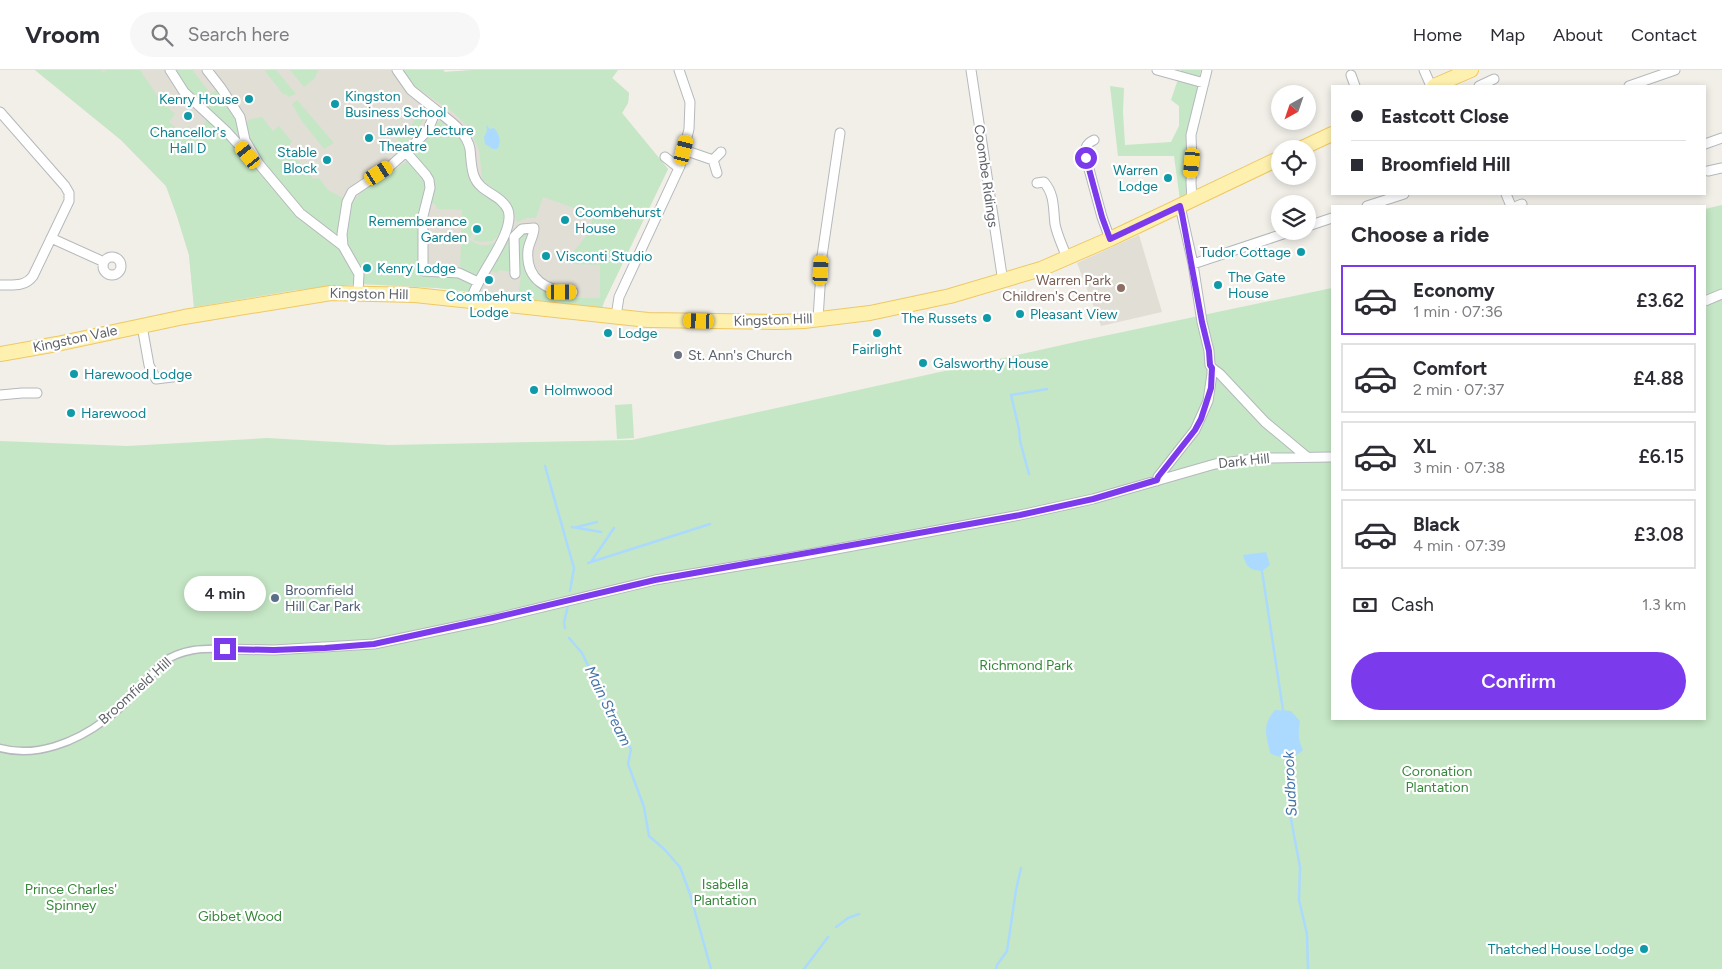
<!DOCTYPE html>
<html lang="en">
<head>
<meta charset="utf-8">
<style>
  :root { --surface:#fff; --page:#f7f7f7; --text:#2b2b33; --muted:#7c7c81; --line:#e1e1e2; --accent:#7c3aed }
  body { margin:0; font-family:Figtree,sans-serif; background:var(--page); color:var(--text); height:100vh; display:flex; flex-direction:column; font-size:19px; white-space:nowrap }
  * { box-sizing:border-box; margin:0 }
  p { font-size:16px; color:var(--muted) }
  .icon { flex:none; width:28px; height:28px; fill:none; stroke:currentColor; stroke-width:2; stroke-linecap:round; stroke-linejoin:round }
  .map { position:relative; flex:1; overflow:hidden }
  .sheet { position:absolute; left:1331px; top:135px; width:375px; height:515px; display:flex; flex-direction:column; background:var(--surface); border-radius:0px; box-shadow:0 2px 8px #0003 }
  .sheet>* { flex:none }
  .top-card { position:absolute; left:1331px; top:15px; width:375px; height:110px; border-radius:0px; box-shadow:0 2px 8px #0003; display:grid; align-content:center; height:110px; padding:0 20px; background:var(--surface) }
  .needle { width:32px; rotate:220deg }
  .tools { position:absolute; left:1271px; top:15px; display:grid; gap:10px }
  .tools a { display:grid; place-items:center; width:45px; height:45px; border-radius:50%; background:var(--surface); box-shadow:0 2px 8px #0003; font-size:25px }
  .end { position:absolute; width:22px; height:22px; margin:-11px; border:6px solid #7c3aed; background:#fff; box-shadow:0 0 0 2px #fff }
  .from { border-radius:50% }
  .bubble { position:absolute; height:35px; border-radius:18px; background:var(--surface); box-shadow:0 2px 8px #0003; font-size:16px; font-weight:600; line-height:35px; text-align:center }
  .car { position:absolute; width:15px; height:30px; margin:-15px -8px; border-radius:6px; box-shadow:0 0 4px 1px #0007; background:linear-gradient(#f5c518 24%,#345 0 40%,#f5c518 0 76%,#345 0 86%,#f5c518 0) }
  .top-card b { display:flex; align-items:center; gap:18px; height:48px; font-size:19px }
  .top-card b+b { border-top:1px solid var(--line) }
  .top-card i { width:12px; height:12px; background:var(--text) }
  ul { padding:0; list-style:none }
  li { display:flex; align-items:center; gap:15px; height:70px; margin:0 10px 8px; padding:0 10px; border:2px solid var(--line); border-radius:0px }
  li div { flex:1 }
  li b { display:block; font-size:19px }
  li em { font-style:normal; font-weight:600 }
  li.selected { border-color:var(--accent) }
  li>.icon { width:45px; height:45px; stroke-width:1.5 }
  h2 { padding:0 20px; font-size:22px; line-height:60px }
  .pay { display:flex; align-items:center; gap:12px; height:55px; padding:0 20px; font-size:19px }
  .pay p { margin-inline-start:auto }
  .primary-button { display:flex; gap:10px; margin-top:auto; padding:10px 20px }
  .primary-button a { flex:1; height:58px; border-radius:30px; background:var(--accent); color:#fff; font-size:20px; font-weight:600; line-height:58px; text-align:center }
  header { display:flex; align-items:center; gap:30px; box-sizing:border-box; height:70px; padding:0 25px; background:var(--surface); border-bottom:1px solid var(--line) }
  header strong { font-size:24px }
  nav { display:flex; gap:28px; margin-inline-start:auto; font-size:18px }
  .search { width:350px; height:45px; background:var(--page); display:flex; align-items:center; gap:12px; box-sizing:border-box; padding:0 18px; border-radius:28px; color:var(--muted); font-size:19px }
  .map>svg:first-child { display:block }
  .education { fill:#e1ded6 }
  .green { fill:#c5e7c5 }
  .water { fill:#abdafe }
  .lines { fill:none; stroke-linecap:round; stroke-linejoin:round }
  .stream { stroke:#abdafe; stroke-width:2.5 }
  .pedestrian-casing { stroke:#b5b8bc; stroke-width:9 }
  .minor-casing { stroke:#b5b8bc; stroke-width:11 }
  .primary-casing { stroke:#efc862; stroke-width:16 }
  .pedestrian { stroke:#fff; stroke-width:6 }
  .minor { stroke:#fff; stroke-width:9 }
  .primary { stroke:#fef1b0; stroke-width:14 }
  .route { stroke:#7c3aed; stroke-width:6 }
  .culture-dot { fill:#0f9aa8; stroke:#fff; stroke-width:2 }
  .education-dot { fill:#8d6e63; stroke:#fff; stroke-width:2 }
  .worship-dot { fill:#6b7280; stroke:#fff; stroke-width:2 }
  .service-dot { fill:#5c6f8a; stroke:#fff; stroke-width:2 }
  .labels { text-anchor:middle; dominant-baseline:central; stroke-width:4.5; stroke-linejoin:round; paint-order:stroke }
  .culture-label { font-size:14px; fill:#0d838f; stroke:#fff; text-anchor:start }
  .street-label { font-size:14px; fill:#5f6368; stroke:#fff }
  .education-label { font-size:14px; fill:#785e54; stroke:#fff; text-anchor:end }
  .worship-label { font-size:14px; fill:#5b616d; stroke:#fff; text-anchor:start }
  .service-label { font-size:14px; fill:#4e5e75; stroke:#fff; text-anchor:start }
  .park-label { font-size:14px; fill:#37863b; stroke:#fff }
  .water-label { font-size:15px; font-style:italic; fill:#4374a8; stroke:#fff }
</style>
</head>
<body>
<header>
<strong>Vroom</strong>
<div class="search"><svg class="icon" aria-label="search" viewBox="0 0 24 24"><circle cx="10" cy="10" r="6"/><path d="M15 15l6 6"/></svg>Search here</div>
<nav><a>Home</a><a>Map</a><a>About</a><a>Contact</a></nav>
</header>
<div class="map">
<svg width="1722" height="899" viewBox="0 0 1722 899">
  <rect width="100%" height="100%" fill="#f1efe8"/>
  <path class="education" d="M35 0H443L445 2 474 0H618L612 8 629 23 628 33 622 43 668 99 604 232 602 238 438 218 362 214 296 220 194 237 189 185 177 146 166 116 121 70Z
    M1139 165 1162 242 1101 256 1077 193Z"/>
  <path class="green" d="M35 0H101L103 2 106 0H140L159 28 175 44 169 52 182 63 187 56 196 63 207 50 223 62 340 177 356 205 357 214 296 220 194 237 189 185 177 146 166 116 121 70Z
    M173 0H194L193 1 211 24 218 19 236 46 248 81 188 23Z
    M266 0H276L296 24 288 27 287 25 283 24 265 1Z
    M290 0H318L315 8 304 17Z
    M402 0H443L445 2 474 0H618L612 8 629 23 628 33 622 43 668 99 604 232 602 238 518 228 521 205 520 203 499 200 497 203 489 200 507 170C516 173 519 165 527 162L531 164V204L573 224V228H600V195L573 194 574 181 587 165 594 145 543 127 536 148H527L518 152 516 151 513 139 508 129 487 114 482 108 479 80 471 63 465 54 454 43 416 17Z
    M1181 0H1201L1188 64V126L1180 130 1174 86H1118L1110 16 1124 18 1123 42 1125 75 1171 72 1179 56V36L1171 30Z
    M297 30 334 73 324 79 301 50 292 34Z
    M421 42 426 44 420 56 403 77 397 69 407 60Z
    M262 47 273 61 279 56 292 72 287 77 313 109 319 108 328 120 345 129 339 170C311 146 247 91 247 52L250 49Z
    M443 51C473 66 462 93 475 117 482 130 501 129 504 145 506 154 500 166 492 171L480 172 473 170 481 159 473 156 472 158 474 161 469 170C480 177 488 177 499 170L477 209 460 201 462 140 437 139 436 135 432 133 415 83V79L434 53Z
    M407 91 422 107 426 117 421 202 456 205 473 213 469 222 438 218 362 214 346 170 350 133 363 121 381 110Z
    M1722 135V899H0V371L127 376 267 368 389 375 632 370 1080 271 1332 218V649H1705V139Z
    M632 334 634 368 617 369 615 335Z"/>
  <path class="water" d="M486 55 490 59 494 58C499 63 502 72 497 79H493L485 74 484 67 487 61Z
    M1266 482 1270 495 1262 501C1249 500 1246 496 1243 485Z
    M1275 640 1291 641 1300 651C1298 662 1298 670 1303 680 1295 689 1279 689 1270 683 1266 664 1262 655 1275 640Z"/>
  <g class="lines">
    <path class="stream" d="M545 396 574 498 570 521
      M1029 404 1020 371 1019 359 1011 325 1047 319
      M572 457 601 462
      M577 457 597 452
      M591 492 614 458
      M588 493 710 454
      M1262 501 1286 660
      M565 558 564 553 568 535
      M569 568 582 583 613 648 631 679 628 694 644 737 649 766 664 779 680 797 690 824 711 899
      M1290 685 1291 696 1290 744 1300 797 1299 830 1307 864 1308 899
      M836 857 848 848 859 844
      M804 899 828 867
      M996 899 997 895 1007 881 1016 820 1021 798"/>
    <defs>
      <path id="pedestrian" d="M0 678C36 688 76 672 105 650 127 635 144 612 163 592 182 579 202 578 225 579"/>
      <path id="minor" d="M170 0 184 22 226 61 248 85 255 90
        M207 0 221 18 240 47 245 70 259 94 300 143 343 176
        M397 0 411 20 436 40
        M971 0 1003 212
        M1157 0 1204 13
        M1424 0 1431 16
        M1351 5 1355 16
        M1479 16 1494 9
        M1629 16 1675 0
        M0 42 65 116 69 123V131L33 206C25 217 13 215 0 215
        M1094 70C1085 74 1085 79 1086 88L1102 147 1110 169
        M1705 74 1722 68
        M684 80 713 90 717 103
        M406 82 426 105 429 110 430 118 423 146V201L459 203 478 212
        M665 87 679 98
        M713 90 721 82
        M1708 101 1722 98
        M1037 113 1044 112C1055 125 1053 138 1055 154 1057 165 1063 177 1067 188
        M1506 124 1511 136
        M1192 130 1191 112 1192 93 1191 65 1207 0
        M1367 136 1404 124
        M1517 136 1522 134
        M1308 156 1332 148
        M51 168 104 192
        M103 196a9 9 0 1 1 18 0a9 9 0 1 1-18 0Z
        M1193 194 1292 161
        M515 204 514 167 522 159 534 158C534 166 529 172 528 180 525 209 547 222 573 222
        M358 222 359 204 343 176 342 164 347 132 352 122 388 98 406 82 428 60 436 40C449 50 467 62 470 79 471 88 471 98 474 106 480 123 501 124 508 140 516 163 477 205 471 230
        M1705 231 1722 224
        M616 246 619 227 680 96 689 59 690 32 679 0
        M818 249 822 186 840 63
        M142 256 149 295 156 309 180 306
        M1212 298 1220 304 1265 352 1307 387
        M0 325 22 323H37
        M1157 411 1158 407 1195 360 1208 331 1212 304V298L1210 295 1209 281 1202 252 1193 194 1180 136
        M225 579 274 580 374 574 493 549 655 510 804 485 1020 445 1093 429 1215 394 1262 388 1332 387"/>
      <path id="primary" d="M1434 16 1471 0
        M1300 79 1332 64
        M0 284 57 274 184 247 331 223 415 225 648 250 777 252 804 251 870 243 950 226 1041 199 1110 169 1280 88"/>
    </defs>
    <use href="#pedestrian" class="pedestrian-casing"/>
    <use href="#minor" class="minor-casing"/>
    <use href="#primary" class="primary-casing"/>
    <use href="#pedestrian" class="pedestrian"/>
    <use href="#minor" class="minor"/>
    <use href="#primary" class="primary"/>
  </g>
  <g class="lines">
    <path class="route" d="M225 579 274 580 325 578 374 574 493 548 655 510 1020 445 1093 429 1157 410 1158 407 1195 360 1201 349 1211 318 1212 298 1210 295 1209 281 1202 252 1182 144 1180 136 1110 169 1102 147 1086 88"/>
  </g>
  <g class="culture-dot">
    <circle cx="249" cy="29" r="5"/>
    <circle cx="335" cy="34" r="5"/>
    <circle cx="188" cy="46" r="5"/>
    <circle cx="369" cy="68" r="5"/>
    <circle cx="327" cy="90" r="5"/>
    <circle cx="1168" cy="108" r="5"/>
    <circle cx="565" cy="150" r="5"/>
    <circle cx="477" cy="159" r="5"/>
    <circle cx="1301" cy="182" r="5"/>
    <circle cx="546" cy="186" r="5"/>
    <circle cx="367" cy="198" r="5"/>
    <circle cx="489" cy="210" r="5"/>
    <circle cx="1218" cy="215" r="5"/>
    <circle cx="1020" cy="244" r="5"/>
    <circle cx="987" cy="248" r="5"/>
    <circle cx="608" cy="263" r="5"/>
    <circle cx="877" cy="263" r="5"/>
    <circle cx="923" cy="293" r="5"/>
    <circle cx="74" cy="304" r="5"/>
    <circle cx="534" cy="320" r="5"/>
    <circle cx="71" cy="343" r="5"/>
    <circle cx="1644" cy="879" r="5"/>
  </g>
  <circle class="education-dot" cx="1121" cy="218" r="5"/>
  <circle class="worship-dot" cx="678" cy="285" r="5"/>
  <circle class="service-dot" cx="275" cy="528" r="5"/>
  <g class="labels">
    <g class="culture-label">
      <text x="345" y="26">Kingston<tspan x="345" dy="16">Business School</tspan></text>
      <text x="239" y="29" text-anchor="end">Kenry House</text>
      <text x="379" y="60">Lawley Lecture<tspan x="379" dy="16">Theatre</tspan></text>
      <text x="188" y="62" text-anchor="middle">Chancellor's<tspan x="188" dy="16">Hall D</tspan></text>
      <text x="317" y="82" text-anchor="end">Stable<tspan x="317" dy="16">Block</tspan></text>
      <text x="1158" y="100" text-anchor="end">Warren<tspan x="1158" dy="16">Lodge</tspan></text>
      <text x="575" y="142">Coombehurst<tspan x="575" dy="16">House</tspan></text>
      <text x="467" y="151" text-anchor="end">Rememberance<tspan x="467" dy="16">Garden</tspan></text>
      <text x="1291" y="182" text-anchor="end">Tudor Cottage</text>
      <text x="556" y="186">Visconti Studio</text>
      <text x="377" y="198">Kenry Lodge</text>
      <text x="1228" y="207">The Gate<tspan x="1228" dy="16">House</tspan></text>
      <text x="489" y="226" text-anchor="middle">Coombehurst<tspan x="489" dy="16">Lodge</tspan></text>
      <text x="1030" y="244">Pleasant View</text>
      <text x="977" y="248" text-anchor="end">The Russets</text>
      <text x="618" y="263">Lodge</text>
      <text x="877" y="279" text-anchor="middle">Fairlight</text>
      <text x="933" y="293">Galsworthy House</text>
      <text x="84" y="304">Harewood Lodge</text>
      <text x="544" y="320">Holmwood</text>
      <text x="81" y="343">Harewood</text>
      <text x="1634" y="879" text-anchor="end">Thatched House Lodge</text>
    </g>
    <g class="street-label">
      <text transform="translate(986 106) rotate(82)">Coombe Ridings</text>
      <text transform="translate(369 224) rotate(1)">Kingston Hill</text>
      <text transform="translate(773 250) rotate(-2)">Kingston Hill</text>
      <text transform="translate(75 269) rotate(-12)">Kingston Vale</text>
      <text transform="translate(1244 391) rotate(-6)">Dark Hill</text>
      <text transform="translate(135 621) rotate(-42)">Broomfield Hill</text>
    </g>
    <g class="education-label">
      <text x="1111" y="210">Warren Park<tspan x="1111" dy="16">Children's Centre</tspan></text>
    </g>
    <g class="worship-label">
      <text x="688" y="285">St. Ann's Church</text>
    </g>
    <g class="service-label">
      <text x="285" y="520">Broomfield<tspan x="285" dy="16">Hill Car Park</tspan></text>
    </g>
    <g class="park-label">
      <text x="1026" y="595">Richmond Park</text>
      <text x="1437" y="701">Coronation<tspan x="1437" dy="16">Plantation</tspan></text>
      <text x="725" y="814">Isabella<tspan x="725" dy="16">Plantation</tspan></text>
      <text x="71" y="819">Prince Charles'<tspan x="71" dy="16">Spinney</tspan></text>
      <text x="240" y="846">Gibbet Wood</text>
    </g>
    <g class="water-label">
      <text transform="translate(608 636) rotate(64)">Main Stream</text>
      <text transform="translate(1290 714) rotate(-93)">Sudbrook</text>
    </g>
  </g>
</svg>
<div class="tools">
<a><svg class="needle" viewBox="-14 -14 28 28"><path d="M0-13l5 13h-10z" fill="#e53935"/><path d="M0 13l5-13h-10z" fill="#7c7c81"/></svg></a>
<a><svg class="icon" aria-label="locate" viewBox="0 0 24 24"><circle cx="12" cy="12" r="6"/><path d="M12 2v4M12 18v4M2 12h4M18 12h4"/></svg></a>
<a><svg class="icon" aria-label="layers" viewBox="0 0 24 24"><path d="M12 4l9 5-9 5-9-5zM3 14l9 5 9-5"/></svg></a>
</div>
<i class="end from" style="left:1086px;top:88px"></i>
<i class="end" style="left:225px;top:579px"></i>
<div class="bubble" style="left:184px;top:506px;width:82px">4 min</div>
<i class="car" style="left:684px;top:80px;rotate:14deg"></i>
<i class="car" style="left:248px;top:85px;rotate:321deg"></i>
<i class="car" style="left:1192px;top:93px;rotate:185deg"></i>
<i class="car" style="left:379px;top:103px;rotate:57deg"></i>
<i class="car" style="left:821px;top:200px;rotate:3deg"></i>
<i class="car" style="left:562px;top:222px;rotate:90deg"></i>
<i class="car" style="left:699px;top:251px;rotate:272deg"></i>
<div class="top-card">
<b><i class="from"></i>Eastcott Close</b>
<b><i></i>Broomfield Hill</b>
</div>
<section class="sheet">
<h2>Choose a ride</h2>
<ul>
<li class="selected"><svg class="icon" aria-label="car" viewBox="0 0 24 24"><path d="M5 17H2v-5l4-1 3-4h7l3 4 3 1v5h-3M9 17h6M6 11h13"/><circle cx="7" cy="17" r="2"/><circle cx="17" cy="17" r="2"/></svg><div><b>Economy</b><p>1 min · 07:36</p></div><em>£3.62</em></li>
<li><svg class="icon" aria-label="car" viewBox="0 0 24 24"><path d="M5 17H2v-5l4-1 3-4h7l3 4 3 1v5h-3M9 17h6M6 11h13"/><circle cx="7" cy="17" r="2"/><circle cx="17" cy="17" r="2"/></svg><div><b>Comfort</b><p>2 min · 07:37</p></div><em>£4.88</em></li>
<li><svg class="icon" aria-label="car" viewBox="0 0 24 24"><path d="M5 17H2v-5l4-1 3-4h7l3 4 3 1v5h-3M9 17h6M6 11h13"/><circle cx="7" cy="17" r="2"/><circle cx="17" cy="17" r="2"/></svg><div><b>XL</b><p>3 min · 07:38</p></div><em>£6.15</em></li>
<li><svg class="icon" aria-label="car" viewBox="0 0 24 24"><path d="M5 17H2v-5l4-1 3-4h7l3 4 3 1v5h-3M9 17h6M6 11h13"/><circle cx="7" cy="17" r="2"/><circle cx="17" cy="17" r="2"/></svg><div><b>Black</b><p>4 min · 07:39</p></div><em>£3.08</em></li>
</ul>
<div class="pay"><svg class="icon" aria-label="cash" viewBox="0 0 24 24"><path d="M3 7h18v10H3z"/><circle cx="12" cy="12" r="2"/></svg>Cash<p>1.3 km</p></div>
<div class="primary-button"><a>Confirm</a></div>
</section>
</div>
</body>
</html>
